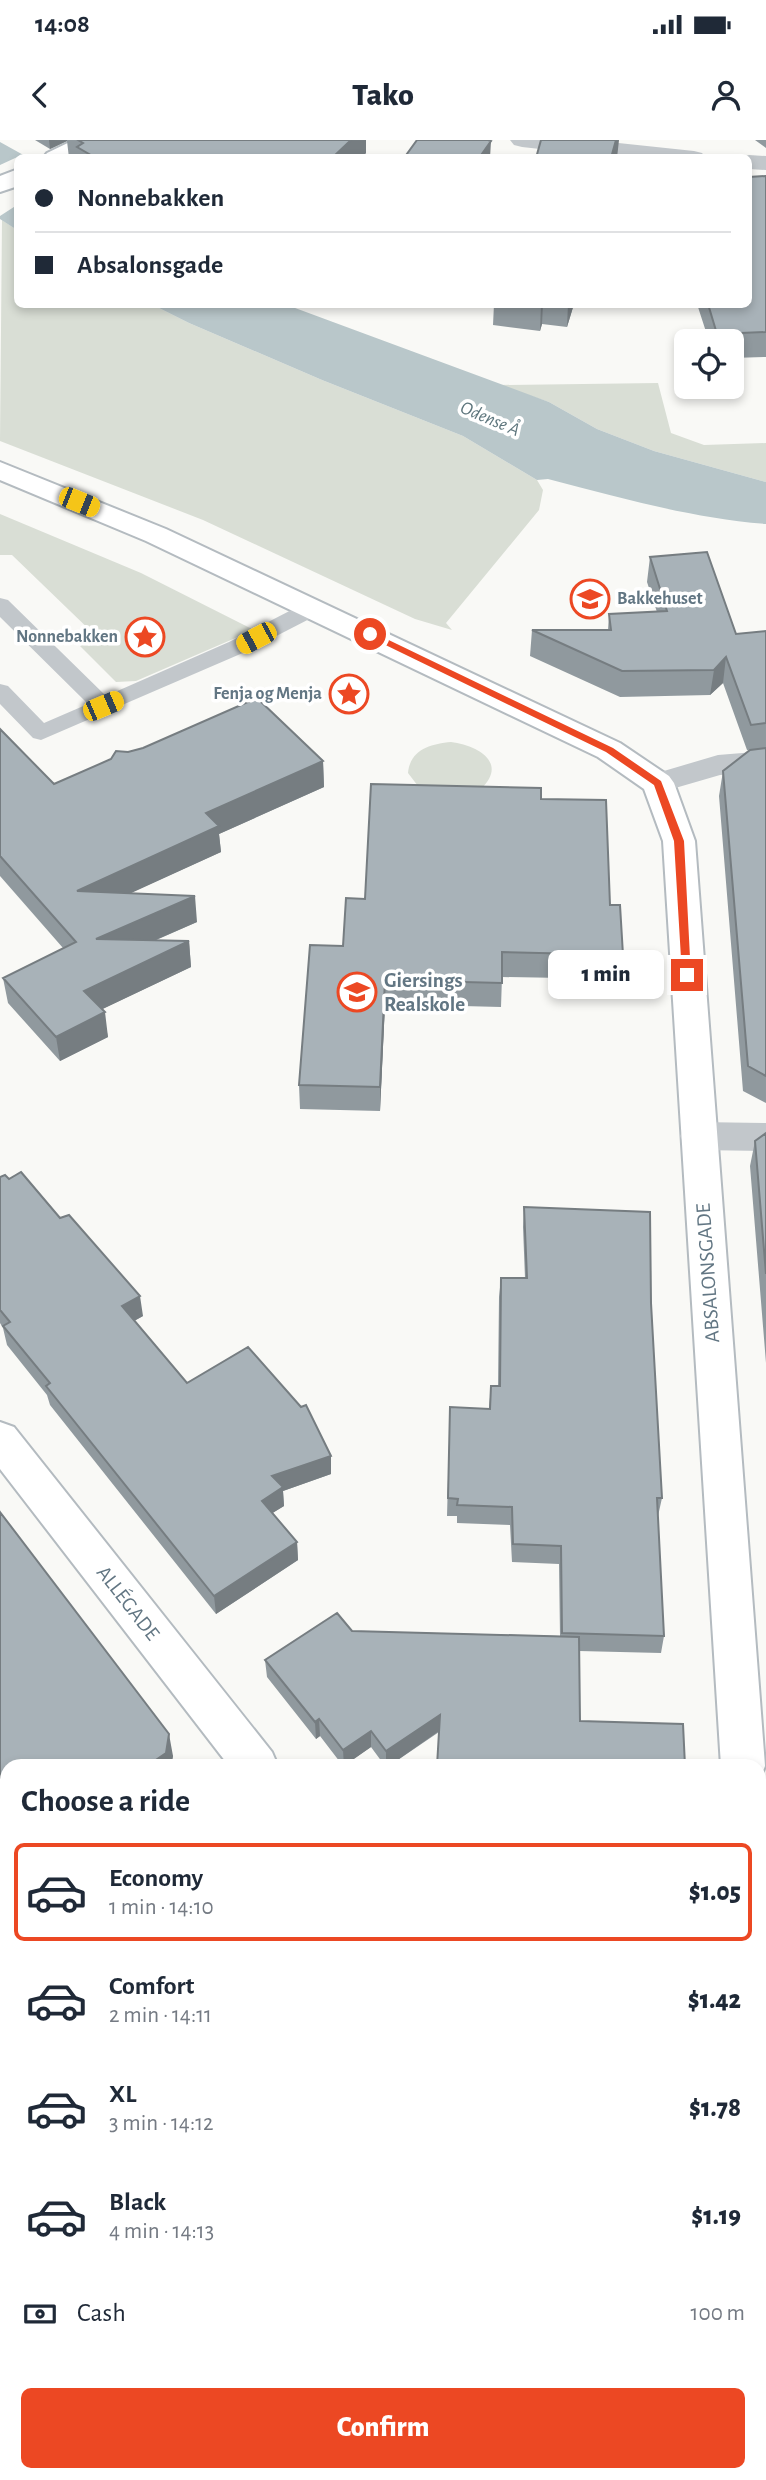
<!DOCTYPE html>
<html lang="en">
<head>
<meta charset="utf-8">
<style>
  :root { --surface:#fff; --page:#f2f2f3; --text:#1f2937; --muted:#747a83; --line:#e0e1e3; --accent:#ec4823 }
  body { margin:0; font-family:"Alegreya Sans",sans-serif; background:var(--page); color:var(--text); height:100vh; display:flex; flex-direction:column; font-size:26px; white-space:nowrap }
  * { box-sizing:border-box; margin:0 }
  p { font-size:23px; color:var(--muted) }
  .icon { flex:none; width:38px; height:38px; fill:none; stroke:currentColor; stroke-width:2; stroke-linecap:round; stroke-linejoin:round }
  .map { position:relative; flex:1; overflow:hidden }
  .drawer { position:absolute; left:0px; top:1619px; width:766px; height:723px; display:flex; flex-direction:column; background:var(--surface); border-radius:21px 21px 0 0; box-shadow:0 4px 10px #0003 }
  .drawer>* { flex:none }
  .top-card { position:absolute; left:14px; top:14px; width:738px; height:154px; border-radius:10px; box-shadow:0 4px 10px #0003; display:grid; align-content:center; height:154px; padding:0 21px; background:var(--surface) }
  .tools { position:absolute; left:674px; top:189px; display:grid; gap:14px }
  .tools a { display:grid; place-items:center; width:70px; height:70px; border-radius:10px; background:var(--surface); box-shadow:0 4px 10px #0003; font-size:35px }
  .end { position:absolute; width:32px; height:32px; margin:-16px; border:9px solid #ec4823; background:#fff; box-shadow:0 0 0 4px #fff }
  .from { border-radius:50% }
  .bubble { position:absolute; height:49px; border-radius:10px; background:var(--surface); box-shadow:0 4px 10px #0003; font-size:23px; font-weight:800; line-height:49px; text-align:center }
  .car { position:absolute; width:21px; height:42px; margin:-21px -10px; border-radius:9px; box-shadow:0 0 5px 2px #0007; background:linear-gradient(#f5c518 24%,#345 0 40%,#f5c518 0 76%,#345 0 86%,#f5c518 0) }
  .top-card b { display:flex; align-items:center; gap:24px; height:66px; font-size:26px }
  .top-card b+b { border-top:2px solid var(--line) }
  .top-card i { width:18px; height:18px; background:var(--text) }
  ul { padding:0; list-style:none }
  li { display:flex; align-items:center; gap:21px; height:98px; margin:0 14px 10px; padding:0 7px; border:4px solid transparent; border-radius:10px }
  li div { flex:1 }
  li b { display:block; font-size:26px }
  li em { font-style:normal; font-weight:800 }
  li.active { border-color:var(--accent) }
  li>.icon { width:63px; height:63px; stroke-width:1.5 }
  h2 { padding:0 21px; font-size:32px; line-height:84px }
  .pay { display:flex; align-items:center; gap:18px; height:77px; padding:0 21px; font-size:26px }
  .pay p { margin-inline-start:auto }
  .primary-button { display:flex; gap:14px; margin-top:auto; padding:14px 21px }
  .primary-button a { flex:1; height:80px; border-radius:10px; background:var(--accent); color:#fff; font-size:28px; font-weight:800; line-height:80px; text-align:center }
  .status { display:flex; justify-content:space-between; align-items:center; height:49px; padding:0 35px; background:var(--surface); direction:ltr }
  .status svg { height:19px; fill:currentColor }
  header { display:flex; justify-content:space-between; align-items:center; height:91px; padding:0 21px; background:var(--surface); font-size:32px; font-weight:800 }
  .map>svg:first-child { display:block }
  .green { fill:#d9ded5 }
  .water { fill:#b9c7ca }
  .pier { fill:#f9f9f6 }
  .lines { fill:none; stroke-linecap:round; stroke-linejoin:round }
  .secondary-casing { stroke:#b4bbc0; stroke-width:4 }
  .service { fill:#c2c7cb; fill-rule:evenodd }
  .minor { fill:#c2c7cb; fill-rule:evenodd }
  .secondary { fill:#fff; fill-rule:evenodd }
  .wall { fill:#90999e }
  .shaded-wall { fill:#767d81 }
  .building { fill:#a8b2b8; stroke:#767d81; stroke-width:2 }
  .route { fill:#ec4823 }
  .labels { text-anchor:middle; dominant-baseline:central; stroke-width:7; stroke-linejoin:round; paint-order:stroke }
  .far-poi-label { font-size:18px; font-weight:bold; fill:#627683; stroke:#fff; text-anchor:end }
  .far-water-label { font-size:19px; font-style:italic; fill:#5e767d; stroke:#fff }
  .poi-label { font-size:21px; font-weight:bold; fill:#627683; stroke:#fff; text-anchor:start }
  .street-label { font-size:21px; fill:#627683; stroke:#fff }
</style>
</head>
<body>
<div class="status"><b>14:08</b><svg viewBox="0 0 49 12"><path d="M0 12V9h3v3zM5 12V6h3v6zM10 12V3h3v9zM15 12V0h3v12zM26 1h20v11H26zM47 4h2v5h-2z"/></svg></div>
<header><svg class="icon" aria-label="back" viewBox="0 0 24 24"><path d="M15 5l-7 7 7 7"/></svg>Tako<svg class="icon" aria-label="person" viewBox="0 0 24 24"><circle cx="12" cy="8" r="4"/><path d="M4 21q1-7 8-7t8 7"/></svg></header>
<div class="map">
<svg width="766" height="2340" viewBox="0 0 766 2340">
  <rect width="100%" height="100%" fill="#f9f9f6"/>
  <path class="green" d="M2 80 17 90 18 164 153 165 189 183 322 240 463 296 537 340 543 350 539 370 446 483 452 490 415 479 203 380 0 301Z
    M658 243 671 293 704 305 766 303V342L654 311 597 289 549 262 498 245Z
    M0 374 141 433 254 490 136 541 116 542 80 506 98 498 12 415H0Z
    M451 602C476 605 509 622 481 649L421 650 408 633C410 610 430 604 451 602Z"/>
  <path class="water" d="M0 2 27 17 18 18 17 90 0 79Z
    M153 165H287L549 262 597 289 654 311 766 342V384C691 378 621 358 548 339L537 340 463 296 322 240 189 183Z"/>
  <path class="pier" d="M26 13 31 18H18L17 65 0 76V25Z"/>
  <g class="lines">
    <defs>
      <path id="secondary" d="M74 0H105C92 19 64 18 43 18L47 13Z
        M18 29V46L0 52V36Z
        M0 322 166 389 620 603 669 636 674 643 695 701 765 1626 760 1639V1626H721L663 701 644 649 598 617 146 401 0 340Z
        M0 1282 14 1287 272 1612 278 1626H229L0 1329Z
        M760 1832 766 1834V2067L760 2070V1971L765 1969 760 1967Z
        M760 2292 766 2295V2340H742L740 2334H760Z"/>
    </defs>
    <use href="#secondary" class="secondary-casing"/>
    <path class="service" d="M0 458 8 460 106 556 229 502 305 463H321L324 468 321 473 245 512 41 600 33 598 0 564V544L8 546 44 583 88 564 0 477Z"/>
    <path class="minor" d="M510 0H590L694 11 702 13 706 18H621L522 7 514 5Z
      M749 15 766 16V30L749 29V18H740Z
      M766 611V631L720 635 658 653 647 650 642 643 647 636 718 615Z
      M698 982 766 983V1011L698 1010 685 1006 680 996 685 986Z
      M7 1778V1825L0 1828V1780Z"/>
    <use href="#secondary" class="secondary"/>
  </g>
  <path class="wall" d="M35 0H366V13L361 18H69L67 1 50 9Z
    M755 0H766V8Z
    M766 36V217L732 218V201H709L697 164H749Z
    M494 164H574L567 187 542 184 540 191 493 185Z
    M650 417 736 494 766 491V963L743 951 719 656 723 631 761 609 747 610 723 543 710 555 620 557 530 516 532 490H608L609 474 657 472 647 442Z
    M0 589 54 644 128 612 323 621 324 647 219 694 221 712 130 753 197 782 154 801H189L191 827 102 869 108 897 60 921 8 863 3 838 63 808 0 736Z
    M541 659 610 765 623 815 620 839 502 837 501 867 385 864 380 971 300 969 299 945 343 806 365 759Z
    M766 993V1223L750 1026 755 1001Z
    M0 1037 143 1176 134 1181 187 1243 331 1334 283 1351 284 1366 272 1373 297 1402 298 1420 216 1474 50 1265 47 1255 7 1205 3 1188 0 1183Z
    M524 1067 651 1163 662 1358 658 1376 664 1496 661 1513 579 1511 439 1592 389 1626H385L371 1607 343 1626 320 1596 316 1599 267 1537 265 1520 352 1491 560 1496 559 1424 512 1422 510 1385 457 1383V1376H447L450 1267 489 1269 491 1246H498L499 1157 501 1138H525L523 1087Z
    M0 1372 173 1616 171 1626H7V1695L0 1684Z
    M7 1820V1964L0 1955V1825Z"/>
  <path class="shaded-wall" d="M49 0H67V1L50 9Z
    M351 0H366V13L361 18H332Z
    M616 0H619L617 18H611Z
    M491 1 490 18H479Z
    M541 164H543L542 184 540 191Z
    M568 164H574L567 187Z
    M726 517 723 543 710 555 714 530Z
    M323 621 324 647 219 694 221 712 81 776 77 751 206 673Z
    M195 756 197 782 100 824 96 799Z
    M189 801 191 827 88 876 84 851Z
    M385 840V864L380 971V947Z
    M105 872 108 897 60 921 56 897Z
    M140 1156 143 1176 125 1186 122 1166Z
    M331 1316V1334L283 1351 284 1366 263 1379 262 1361 272 1336Z
    M297 1402 298 1420 216 1474 214 1456Z
    M440 1575 439 1591 389 1626H386V1611Z
    M319 1579 320 1596 316 1599 315 1582Z
    M371 1591V1607L344 1626 343 1610Z
    M169 1594 173 1616 171 1626H147Z
    M7 2255V2274L0 2279V2261Z
    M149 2334H156L149 2340H142Z"/>
  <path class="building" d="M78 0H351L332 18H96L77 7 83 3Z
    M417 0H488L491 1 479 18H404Z
    M541 0H616L611 18H536Z
    M766 36V192L717 194 708 164H749V37Z
    M707 412 736 494 766 491V583L751 585 726 517 714 530 622 531 532 490H611L609 474 667 471 650 417Z
    M257 558 323 621 206 673 219 686 77 751 195 756 96 799 189 801 84 851 105 872 56 897 3 838 76 802 0 716V589L54 644 111 619 116 611 128 612 143 608Z
    M766 608V936L748 926 723 631 750 610Z
    M371 644 541 648V659L606 660 610 765H620L623 815 502 812V843L385 840 380 947 299 945 310 805 343 806 346 758 365 759Z
    M766 993V1134L755 1001Z
    M21 1032 60 1078 69 1075 140 1156 122 1166 187 1243 248 1207 301 1267 306 1265 331 1316 272 1336 283 1347 262 1361 297 1402 214 1456 46 1246 50 1243 3 1186 10 1182 0 1170V1037L5 1035 9 1039Z
    M524 1067 650 1072 651 1163 662 1358H657L664 1496 562 1493 561 1406 513 1404 512 1367 457 1365 458 1359 448 1358 450 1267 490 1269 491 1246H500L501 1138H527Z
    M0 1372 169 1594 166 1613 147 1626H7V1684L0 1673Z
    M337 1473 352 1491 579 1497 580 1581 683 1584 685 1626H437L440 1575 386 1611 371 1591 343 1610 319 1579 315 1582 265 1520Z
    M7 1820V1957L0 1946V1825Z
    M7 2151V2255L0 2261V2156Z
    M130 2334H149L142 2340H133Z
    M511 2334H674L673 2340H508L511 2338Z"/>
  <path class="route" d="M370 491 613 608 661 641 684 701 691 837 682 835 674 701 654 645 606 612 367 496V492Z"/>
  <defs>
    <symbol id="school-ring" viewBox="-11 -11 22 22"><circle r="9.5" fill="#fff" stroke="#ec4823" stroke-width="1.5"/><path d="M0-5L7-2L0 1L-7-2ZM-4 1L0 2.5L4 1V4Q0 6-4 4Z" fill="#ec4823"/></symbol>
    <symbol id="sight-ring" viewBox="-11 -11 22 22"><circle r="9.5" fill="#fff" stroke="#ec4823" stroke-width="1.5"/><path d="M0-6L1.8-2.2L6-1.7L2.9 1.2L3.7 5.4L0 3.3L-3.7 5.4L-2.9 1.2L-6-1.7L-1.8-2.2Z" fill="#ec4823"/></symbol>
  </defs>
  <g fill-rule="evenodd">
    <use href="#school-ring" x="568" y="437" width="44" height="44"/>
    <use href="#sight-ring" x="123" y="475" width="44" height="44"/>
    <use href="#sight-ring" x="327" y="532" width="44" height="44"/>
    <use href="#school-ring" x="335" y="830" width="44" height="44"/>
  </g>
  <g class="labels">
    <g class="far-poi-label">
      <text x="617" y="459" text-anchor="start">Bakkehuset</text>
      <text x="118" y="497">Nonnebakken</text>
      <text x="322" y="554">Fenja og Menja</text>
    </g>
    <g class="far-water-label">
      <text transform="translate(490 279) rotate(23)">Odense Å</text>
    </g>
    <g class="poi-label">
      <text x="384" y="840">Giersings<tspan x="384" dy="24">Realskole</tspan></text>
    </g>
    <g class="street-label">
      <text transform="translate(708 1133) rotate(-94)">ABSALONSGADE</text>
      <text transform="translate(128 1463) rotate(52)">ALLÉGADE</text>
    </g>
  </g>
</svg>
<div class="tools">
<a><svg class="icon" aria-label="locate" viewBox="0 0 24 24"><circle cx="12" cy="12" r="6"/><path d="M12 2v4M12 18v4M2 12h4M18 12h4"/></svg></a>
</div>
<i class="end from" style="left:370px;top:494px"></i>
<i class="end" style="left:687px;top:835px"></i>
<div class="bubble" style="left:548px;top:810px;width:116px">1 min</div>
<i class="car" style="left:79px;top:362px;rotate:112deg"></i>
<i class="car" style="left:256px;top:498px;rotate:242deg"></i>
<i class="car" style="left:103px;top:566px;rotate:67deg"></i>
<div class="top-card">
<b><i class="from"></i>Nonnebakken</b>
<b><i></i>Absalonsgade</b>
</div>
<section class="drawer">
<h2>Choose a ride</h2>
<ul>
<li class="active"><svg class="icon" aria-label="car" viewBox="0 0 24 24"><path d="M5 17H2v-5l4-1 3-4h7l3 4 3 1v5h-3M9 17h6M6 11h13"/><circle cx="7" cy="17" r="2"/><circle cx="17" cy="17" r="2"/></svg><div><b>Economy</b><p>1 min · 14:10</p></div><em>$1.05</em></li>
<li><svg class="icon" aria-label="car" viewBox="0 0 24 24"><path d="M5 17H2v-5l4-1 3-4h7l3 4 3 1v5h-3M9 17h6M6 11h13"/><circle cx="7" cy="17" r="2"/><circle cx="17" cy="17" r="2"/></svg><div><b>Comfort</b><p>2 min · 14:11</p></div><em>$1.42</em></li>
<li><svg class="icon" aria-label="car" viewBox="0 0 24 24"><path d="M5 17H2v-5l4-1 3-4h7l3 4 3 1v5h-3M9 17h6M6 11h13"/><circle cx="7" cy="17" r="2"/><circle cx="17" cy="17" r="2"/></svg><div><b>XL</b><p>3 min · 14:12</p></div><em>$1.78</em></li>
<li><svg class="icon" aria-label="car" viewBox="0 0 24 24"><path d="M5 17H2v-5l4-1 3-4h7l3 4 3 1v5h-3M9 17h6M6 11h13"/><circle cx="7" cy="17" r="2"/><circle cx="17" cy="17" r="2"/></svg><div><b>Black</b><p>4 min · 14:13</p></div><em>$1.19</em></li>
</ul>
<div class="pay"><svg class="icon" aria-label="cash" viewBox="0 0 24 24"><path d="M3 7h18v10H3z"/><circle cx="12" cy="12" r="2"/></svg>Cash<p>100 m</p></div>
<div class="primary-button"><a>Confirm</a></div>
</section>
</div>
</body>
</html>
